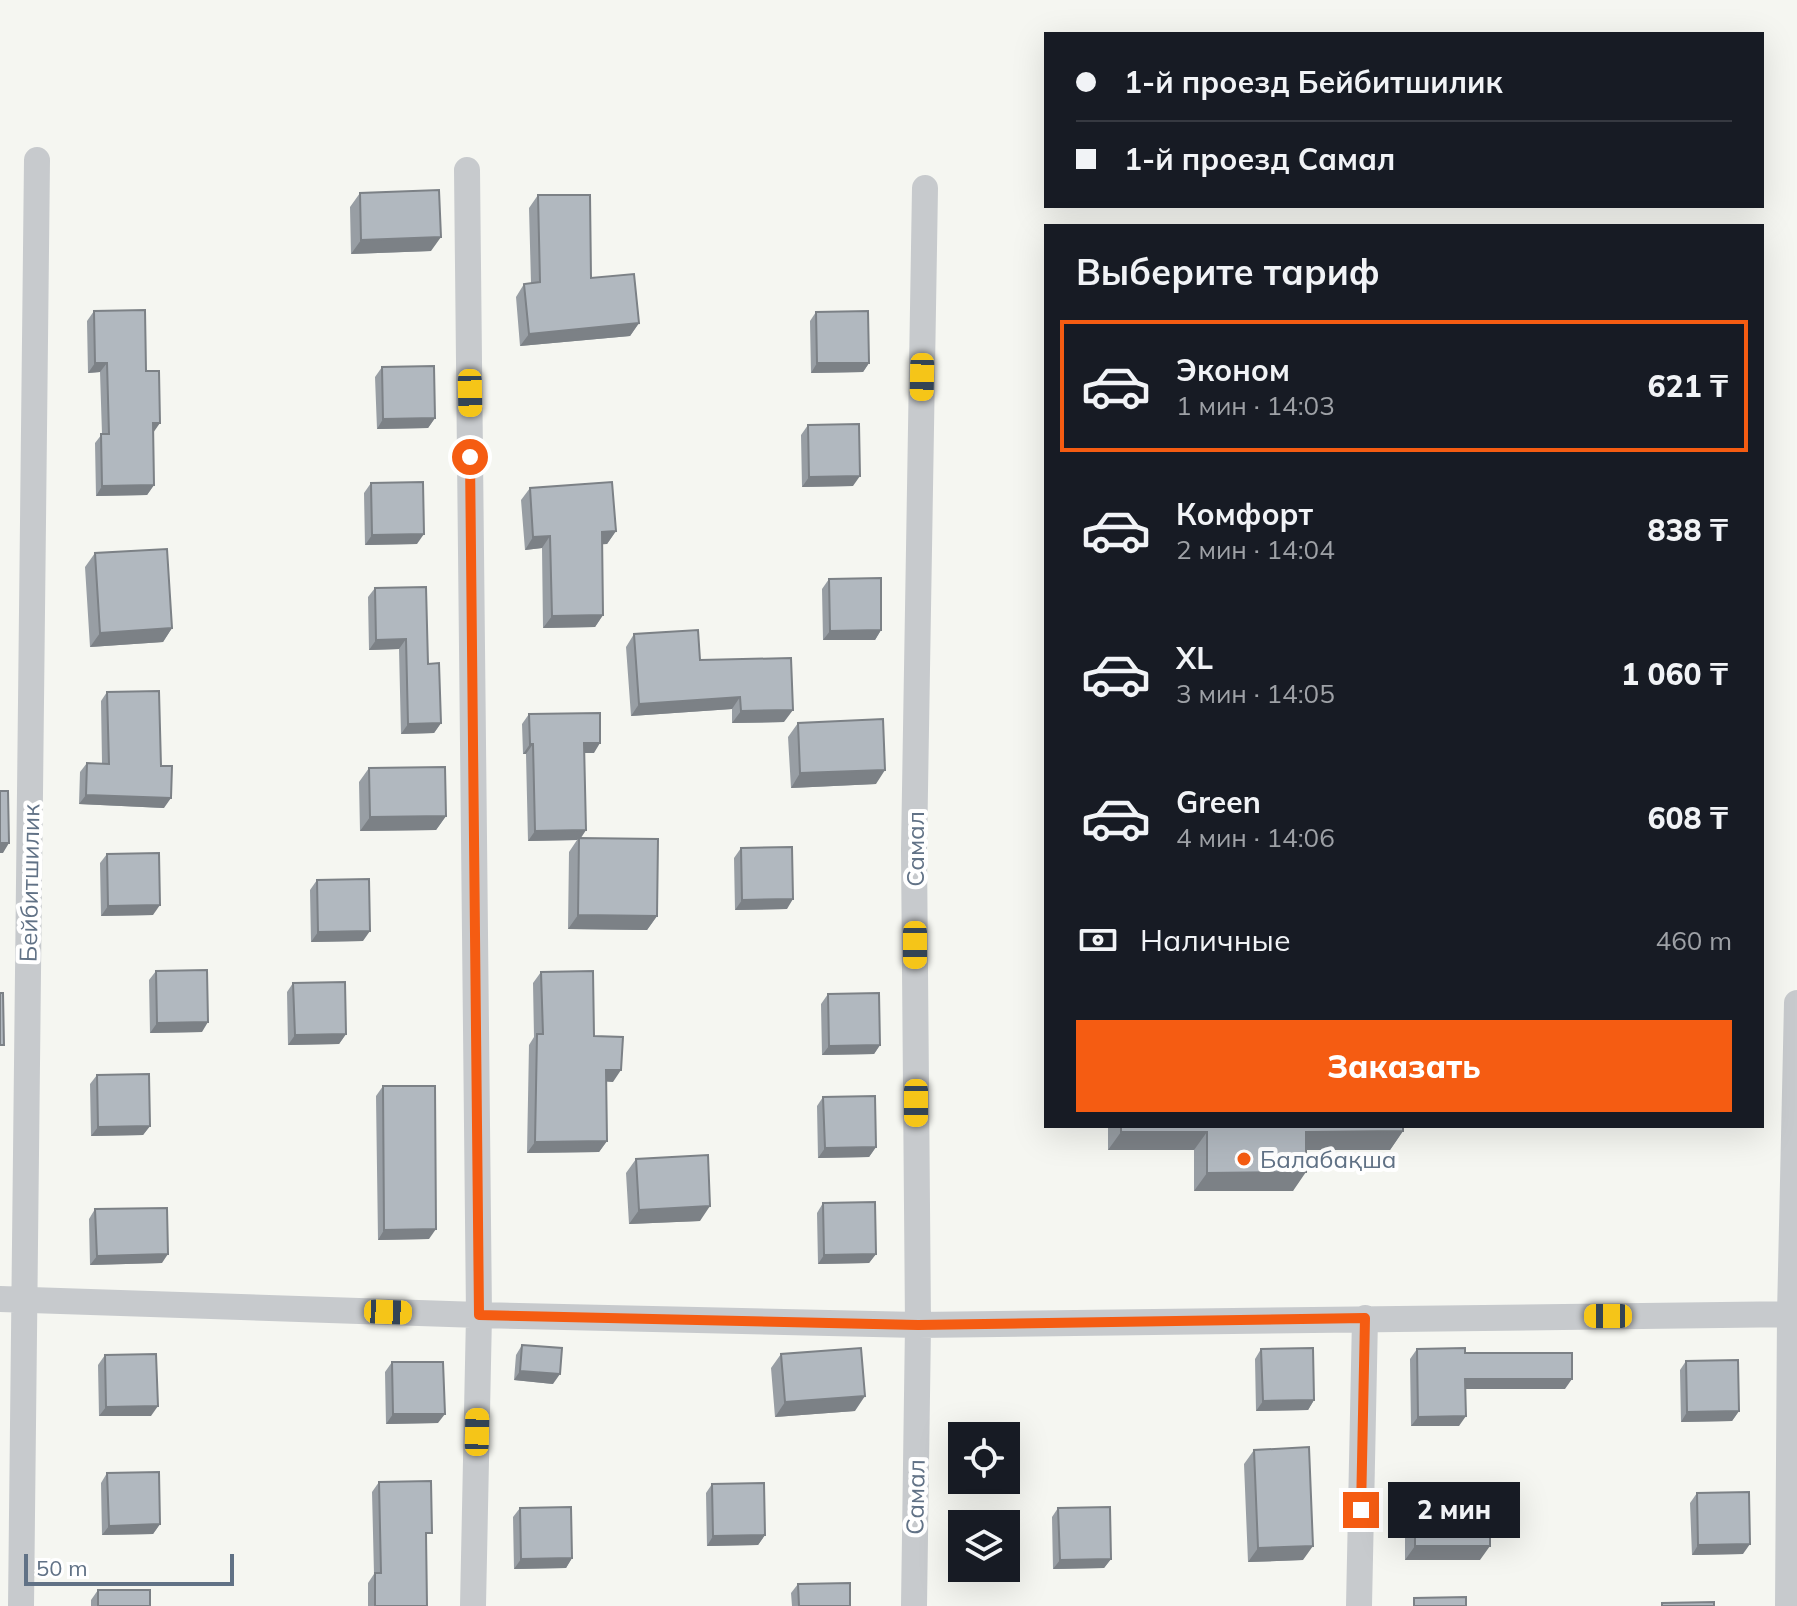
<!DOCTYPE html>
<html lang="ru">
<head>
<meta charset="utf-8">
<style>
  :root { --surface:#171b24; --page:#20242c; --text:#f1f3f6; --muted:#9ea1a6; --line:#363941; --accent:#f55c12 }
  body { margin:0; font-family:Mulish,sans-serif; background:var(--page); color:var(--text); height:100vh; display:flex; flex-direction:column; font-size:30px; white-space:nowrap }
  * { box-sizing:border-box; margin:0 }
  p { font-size:26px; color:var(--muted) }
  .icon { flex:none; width:44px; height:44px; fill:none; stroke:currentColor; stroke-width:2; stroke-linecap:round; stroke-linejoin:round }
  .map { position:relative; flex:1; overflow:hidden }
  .details { position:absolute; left:1044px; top:224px; width:720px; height:904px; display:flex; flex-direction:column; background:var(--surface); border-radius:0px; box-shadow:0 8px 32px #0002 }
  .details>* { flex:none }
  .top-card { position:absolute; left:1044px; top:32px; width:720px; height:176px; border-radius:0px; box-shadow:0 8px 32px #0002; display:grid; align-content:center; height:176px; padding:0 32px; background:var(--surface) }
  .fabs { position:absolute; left:948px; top:1422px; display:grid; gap:16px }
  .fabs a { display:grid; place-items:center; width:72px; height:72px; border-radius:0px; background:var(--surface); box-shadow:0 8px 32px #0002; font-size:40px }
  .scale { position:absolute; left:24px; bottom:20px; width:210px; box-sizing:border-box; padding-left:8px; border:4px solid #617286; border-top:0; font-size:22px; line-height:28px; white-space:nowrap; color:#617286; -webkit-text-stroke:6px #fff; paint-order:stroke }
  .end { position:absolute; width:36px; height:36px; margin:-18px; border:10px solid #f55c12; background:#fff; box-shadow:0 0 0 4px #fff }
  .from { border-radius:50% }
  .bubble { position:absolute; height:56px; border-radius:0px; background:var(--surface); box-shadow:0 8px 32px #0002; font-size:26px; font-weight:800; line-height:56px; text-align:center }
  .car { position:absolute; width:24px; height:48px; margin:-24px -12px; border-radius:10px; box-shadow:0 0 6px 2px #0007; background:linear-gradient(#f5c518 24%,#345 0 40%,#f5c518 0 76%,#345 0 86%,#f5c518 0) }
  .top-card b { display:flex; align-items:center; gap:28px; height:76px; font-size:30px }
  .top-card b+b { border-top:2px solid var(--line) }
  .top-card i { width:20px; height:20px; background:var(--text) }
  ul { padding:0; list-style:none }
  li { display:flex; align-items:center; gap:24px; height:132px; margin:0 16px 12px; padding:0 16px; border:4px solid transparent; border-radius:0px }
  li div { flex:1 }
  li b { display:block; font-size:30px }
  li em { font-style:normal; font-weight:800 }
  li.current { border-color:var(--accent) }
  li>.icon { width:72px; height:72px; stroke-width:1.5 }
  h2 { padding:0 32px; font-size:36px; line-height:96px }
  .pay { display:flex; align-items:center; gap:20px; height:88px; padding:0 32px; font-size:30px }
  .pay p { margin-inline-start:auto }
  .primary-button { display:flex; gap:16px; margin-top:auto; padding:16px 32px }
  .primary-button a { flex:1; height:92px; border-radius:0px; background:var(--accent); color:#fff; font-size:32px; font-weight:800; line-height:92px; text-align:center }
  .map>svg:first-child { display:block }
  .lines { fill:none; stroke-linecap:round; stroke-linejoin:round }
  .minor { stroke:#c7cacd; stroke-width:26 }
  .wall { fill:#989ea4; fill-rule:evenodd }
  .shaded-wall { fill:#7c8186 }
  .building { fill:#b1b8bf; stroke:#7c8186; stroke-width:2 }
  .route { stroke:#f55c12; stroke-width:10 }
  .poi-dot { fill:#f55c12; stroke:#fff; stroke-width:3 }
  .labels { text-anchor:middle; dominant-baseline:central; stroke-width:8; stroke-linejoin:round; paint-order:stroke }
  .street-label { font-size:24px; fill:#617286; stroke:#fff }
  .poi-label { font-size:24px; fill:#617286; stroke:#fff; text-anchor:start }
</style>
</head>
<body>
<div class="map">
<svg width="1797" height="1606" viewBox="0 0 1797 1606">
  <rect width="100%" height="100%" fill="#f5f6f1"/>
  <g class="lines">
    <path class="minor" d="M467 170 479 1315 473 1606
      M0 1299 479 1315 918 1325 1797 1314
      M21 1606 37 160
      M914 1606 918 1325 914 850 925 188
      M1359 1606 1365 1318
      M1788 1606 1790 1314 1797 1003"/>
  </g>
  <path class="wall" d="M360 193 431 251 351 254 350 207Z
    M538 195 591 278 639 323 630 336 520 346 516 297 524 284 531 283 529 208Z
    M94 311 146 371 153 433 154 485 147 495 96 496 95 443 102 434 100 372 88 373 87 321Z
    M816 312 869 363 863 372 811 373 810 321Z
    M382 367 435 418 428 428 377 429 375 377Z
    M808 425 853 486 802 487 801 435Z
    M371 483 417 544 365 545 364 493Z
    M530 488 616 531 607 544H602L603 615 595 627 543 628 542 548 525 550 521 500Z
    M95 553 172 628 163 642 90 647 85 567Z
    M829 579 881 630 875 640H823L822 589Z
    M375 588 428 664 441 723 434 733 401 734 399 649 369 650 368 597Z
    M634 634 700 660 784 722 732 723V709L631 716 626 647Z
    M107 692 161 766 164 808 79 804 80 772 87 763H102L101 701Z
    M529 714 594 753H584L586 830 581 838 657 916 647 930 568 929 569 852 577 840 528 841 526 754H523L522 724Z
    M798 723 876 784 791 788 788 737Z
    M369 768 446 816 436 830 360 831 359 782Z
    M741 848 787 909 735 910 734 858Z
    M107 854 153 915 101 916 100 863Z
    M317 880 363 941 311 942 310 890Z
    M156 971 202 1032 150 1033 149 980Z
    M541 972 594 1036 613 1082 606 1081 607 1141 599 1152 527 1153 529 1045 534 1037 533 983Z
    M293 983 346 1034 339 1044 288 1045 287 992Z
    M828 994 880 1045 874 1054 822 1055 821 1004Z
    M97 1075 150 1126 143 1135 91 1136 90 1084Z
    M383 1086 429 1239 378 1240 376 1096Z
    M823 1097 876 1147 869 1157 818 1158 817 1106Z
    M1108 1126H1403V1131L1390 1150H1306L1293 1191H1194V1150H1108Z
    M636 1159 700 1221 629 1224 626 1173Z
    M823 1203 876 1254 869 1263 818 1264 817 1213Z
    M95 1209 162 1263 90 1265 89 1219Z
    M522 1345 553 1384 514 1380 516 1355Z
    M1261 1349 1314 1400 1308 1410 1256 1411 1255 1359Z
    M1417 1349 1465 1353 1565 1389H1465L1459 1426H1411L1410 1359Z
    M781 1354 855 1411 775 1417 771 1368Z
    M105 1355 151 1416H99L98 1365Z
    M1686 1361 1739 1411 1732 1421 1681 1422 1680 1370Z
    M392 1362 438 1423 386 1424 385 1372Z
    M1015 1424 1016 1476 1010 1485 958 1486 957 1434 964 1425ZM962 1436H1006V1480H962Z
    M1254 1450 1303 1560 1248 1562 1244 1464Z
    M107 1473 160 1524 153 1534 102 1535 101 1483Z
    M379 1482 426 1542 427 1606H368V1583L374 1574 372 1492Z
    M712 1484 765 1535 758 1545 707 1546 706 1493Z
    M1697 1493 1743 1554 1692 1555 1690 1503Z
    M1415 1498 1480 1560H1405V1512Z
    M520 1508 572 1558 566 1568 514 1569 513 1517Z
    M1058 1508 1111 1559 1104 1568 1053 1569 1052 1517Z
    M798 1584 850 1606H792L791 1593Z
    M98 1590 150 1606H91V1600Z"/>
  <path class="shaded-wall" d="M441 237 431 251 351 254 361 240Z
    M639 323 630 336 520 346 529 334Z
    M95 363H107L100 372 88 373Z
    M817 363H869L863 372 811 373Z
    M435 418 428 428 377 429 383 419Z
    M153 423H160L153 433Z
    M860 476 853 486 802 487 809 477Z
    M154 485 147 495 96 496 102 486Z
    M616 531 607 544 593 545 602 532Z
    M424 534 417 544 365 545 372 535Z
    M550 536 542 548 525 550 533 537Z
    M603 615 595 627 543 628 552 616Z
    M172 628 163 642 90 647 100 633Z
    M881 630 875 640H823L830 631Z
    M406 639 399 649 369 650 376 640Z
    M740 697 732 709 631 716 639 704Z
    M793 710 784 722 732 723 741 711Z
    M441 723 434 733 401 734 408 724Z
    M584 743H600L594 753H577Z
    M530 744H533L526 754H523Z
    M885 770 876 784 791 788 800 773Z
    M86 795 171 798 164 808 79 804Z
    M446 816 436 830 360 831 370 817Z
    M586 830 579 840V838L577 840 528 841 535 831Z
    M0 843H9L3 853H0Z
    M793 899 787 909 735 910 742 900Z
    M160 905 153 915 101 916 108 906Z
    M578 915 657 916 647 930 568 929Z
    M370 931 363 941 311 942 318 932Z
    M208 1022 202 1032 150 1033 157 1023Z
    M346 1034 339 1044 288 1045 295 1035Z
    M880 1045 874 1054 822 1055 829 1046Z
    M606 1070H621L613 1082 598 1081Z
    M150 1126 143 1135 91 1136 98 1127Z
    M1403 1131 1390 1150H1293L1306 1132Z
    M1121 1132H1207L1194 1150H1108Z
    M607 1141 599 1152 527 1153 535 1142Z
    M876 1147 869 1157 818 1158 825 1148Z
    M1306 1172 1293 1191H1194L1207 1173Z
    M710 1206 700 1221 629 1224 639 1210Z
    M436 1229 429 1239 378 1240 384 1230Z
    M168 1254 162 1263 90 1265 97 1256Z
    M876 1254 869 1263 818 1264 824 1255Z
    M520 1371 560 1374 553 1384 514 1380Z
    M1465 1379H1572L1565 1389H1458Z
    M865 1396 855 1411 775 1417 785 1402Z
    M1314 1400 1308 1410 1256 1411 1263 1401Z
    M158 1406 151 1416H99L106 1407Z
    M1739 1411 1732 1421 1681 1422 1687 1412Z
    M393 1414H445L438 1423 386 1424Z
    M1466 1416 1459 1426H1411L1418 1417Z
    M1006 1476H1016L1010 1485 958 1486 962 1480H1006Z
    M160 1524 153 1534 102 1535 109 1526Z
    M765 1535 758 1545 707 1546 713 1536Z
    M1750 1544 1743 1554 1692 1555 1698 1545Z
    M1313 1546 1303 1560 1248 1562 1258 1548Z
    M1415 1546H1490L1480 1560H1405Z
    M572 1558 566 1568 514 1569 521 1559Z
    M1111 1559 1104 1568 1053 1569 1060 1560Z"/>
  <path class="building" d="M439 190 441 237 361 240 360 193Z
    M538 195H590L591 278 634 274 639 323 529 334 524 284 540 282Z
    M145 310 146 371H159L160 423H153L154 485 102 486 101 434H109L107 363H95L94 311Z
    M868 311 869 363H817L816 312Z
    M434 366 435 418 383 419 382 367Z
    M859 424 860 476 809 477 808 425Z
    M423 482 424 534 372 535 371 483Z
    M612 482 616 531 602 532 603 615 552 616 550 536 533 537 530 488Z
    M167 549 172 628 100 633 95 553Z
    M881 578V630L830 631 829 579Z
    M426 587 428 664 439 663 441 723 408 724 406 639 376 640 375 588Z
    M698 630 700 660 791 658 793 710 741 711 740 697 639 704 634 634Z
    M159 691 161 766H172L171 798 86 795 87 763 109 764 107 692Z
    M600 713V743H584L586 830 535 831 533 744H530L529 714Z
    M883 719 885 770 800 773 798 723Z
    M445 767 446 816 370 817 369 768Z
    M0 791H8L9 843H0Z
    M579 838 658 839 657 916 578 915Z
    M792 847 793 899 742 900 741 848Z
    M159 853 160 905 108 906 107 854Z
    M369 879 370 931 318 932 317 880Z
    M207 970 208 1022 157 1023 156 971Z
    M593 971 594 1036 623 1037 621 1070H606L607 1141 535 1142 537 1034H543L541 972Z
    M345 982 346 1034 295 1035 293 983Z
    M0 993H3L4 1045H0Z
    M879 993 880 1045 829 1046 828 994Z
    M149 1074 150 1126 98 1127 97 1075Z
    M383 1086H435L436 1229 384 1230Z
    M875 1096 876 1147 825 1148 823 1097Z
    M1121 1126H1403V1131L1306 1132V1172L1207 1173V1132H1121Z
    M708 1155 710 1206 639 1210 636 1159Z
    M875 1202 876 1254 824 1255 823 1203Z
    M167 1208 168 1254 97 1256 95 1209Z
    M522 1345 562 1348 560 1374 520 1371Z
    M861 1348 865 1396 785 1402 781 1354Z
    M1313 1348 1314 1400 1263 1401 1261 1349Z
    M1465 1348V1353H1572V1379H1465L1466 1416 1418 1417 1417 1349Z
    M156 1354 158 1406 106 1407 105 1355Z
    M1738 1360 1739 1411 1687 1412 1686 1361Z
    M392 1362H443L445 1414H393Z
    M1015 1424 1016 1476H1006V1436H964V1425Z
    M1309 1447 1313 1546 1258 1548 1254 1450Z
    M159 1472 160 1524 109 1526 107 1473Z
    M431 1481 432 1533H426L427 1606H375V1573H381L379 1482Z
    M764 1483 765 1535 713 1536 712 1484Z
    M1749 1492 1750 1544 1698 1545 1697 1493Z
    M1415 1498H1490V1546H1415Z
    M571 1507 572 1558 521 1559 520 1508Z
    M1110 1507 1111 1559 1060 1560 1058 1508Z
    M850 1583V1606H799L798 1584Z
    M98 1590H150V1606H98Z
    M1466 1597V1606H1414V1598Z
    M1714 1602V1606H1662V1603Z"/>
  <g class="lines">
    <path class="route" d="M470 457 479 1315 918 1325 1365 1318 1361 1510"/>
  </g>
  <circle class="poi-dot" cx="1244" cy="1159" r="8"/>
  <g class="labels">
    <g class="street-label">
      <text transform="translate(915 849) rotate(-90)">Самал</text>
      <text transform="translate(29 883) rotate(-89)">Бейбитшилик</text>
      <text transform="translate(915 1497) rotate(-89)">Самал</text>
    </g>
    <g class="poi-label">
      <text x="1260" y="1159">Балабақша</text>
    </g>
  </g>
</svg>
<div class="fabs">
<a><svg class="icon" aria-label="locate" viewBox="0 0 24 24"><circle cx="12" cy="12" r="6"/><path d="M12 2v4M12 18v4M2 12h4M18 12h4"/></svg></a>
<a><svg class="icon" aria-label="layers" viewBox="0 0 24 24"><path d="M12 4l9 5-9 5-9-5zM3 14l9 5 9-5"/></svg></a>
</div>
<div class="scale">50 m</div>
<i class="end from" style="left:470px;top:457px"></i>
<i class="end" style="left:1361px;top:1510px"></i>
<div class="bubble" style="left:1388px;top:1482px;width:132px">2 мин</div>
<i class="car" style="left:922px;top:377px;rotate:181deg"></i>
<i class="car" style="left:470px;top:393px;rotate:179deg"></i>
<i class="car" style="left:915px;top:945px;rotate:180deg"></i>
<i class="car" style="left:916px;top:1103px;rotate:180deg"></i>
<i class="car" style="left:388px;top:1312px;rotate:92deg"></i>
<i class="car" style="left:1608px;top:1316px;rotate:270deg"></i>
<i class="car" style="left:477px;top:1432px;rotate:1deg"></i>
<div class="top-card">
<b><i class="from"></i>1-й проезд Бейбитшилик</b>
<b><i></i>1-й проезд Самал</b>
</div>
<section class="details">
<h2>Выберите тариф</h2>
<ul>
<li class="current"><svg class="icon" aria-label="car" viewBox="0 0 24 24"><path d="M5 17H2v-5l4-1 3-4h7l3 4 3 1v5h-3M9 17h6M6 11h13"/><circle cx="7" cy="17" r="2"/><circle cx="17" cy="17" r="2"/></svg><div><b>Эконом</b><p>1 мин · 14:03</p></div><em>621 ₸</em></li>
<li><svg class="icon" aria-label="car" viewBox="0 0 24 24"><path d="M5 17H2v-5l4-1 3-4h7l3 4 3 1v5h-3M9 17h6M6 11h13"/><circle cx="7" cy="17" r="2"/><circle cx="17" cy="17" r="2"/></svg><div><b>Комфорт</b><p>2 мин · 14:04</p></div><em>838 ₸</em></li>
<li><svg class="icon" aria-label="car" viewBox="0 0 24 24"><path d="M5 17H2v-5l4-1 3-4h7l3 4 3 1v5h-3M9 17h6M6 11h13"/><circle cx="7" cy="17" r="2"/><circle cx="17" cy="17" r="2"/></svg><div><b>XL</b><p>3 мин · 14:05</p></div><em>1 060 ₸</em></li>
<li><svg class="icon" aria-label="car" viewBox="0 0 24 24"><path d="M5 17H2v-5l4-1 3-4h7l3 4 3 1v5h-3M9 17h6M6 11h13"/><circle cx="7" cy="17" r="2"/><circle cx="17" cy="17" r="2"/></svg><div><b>Green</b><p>4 мин · 14:06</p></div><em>608 ₸</em></li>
</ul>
<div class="pay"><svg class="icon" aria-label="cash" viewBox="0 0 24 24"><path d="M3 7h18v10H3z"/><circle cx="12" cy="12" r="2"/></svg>Наличные<p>460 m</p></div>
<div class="primary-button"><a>Заказать</a></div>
</section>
</div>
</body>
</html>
